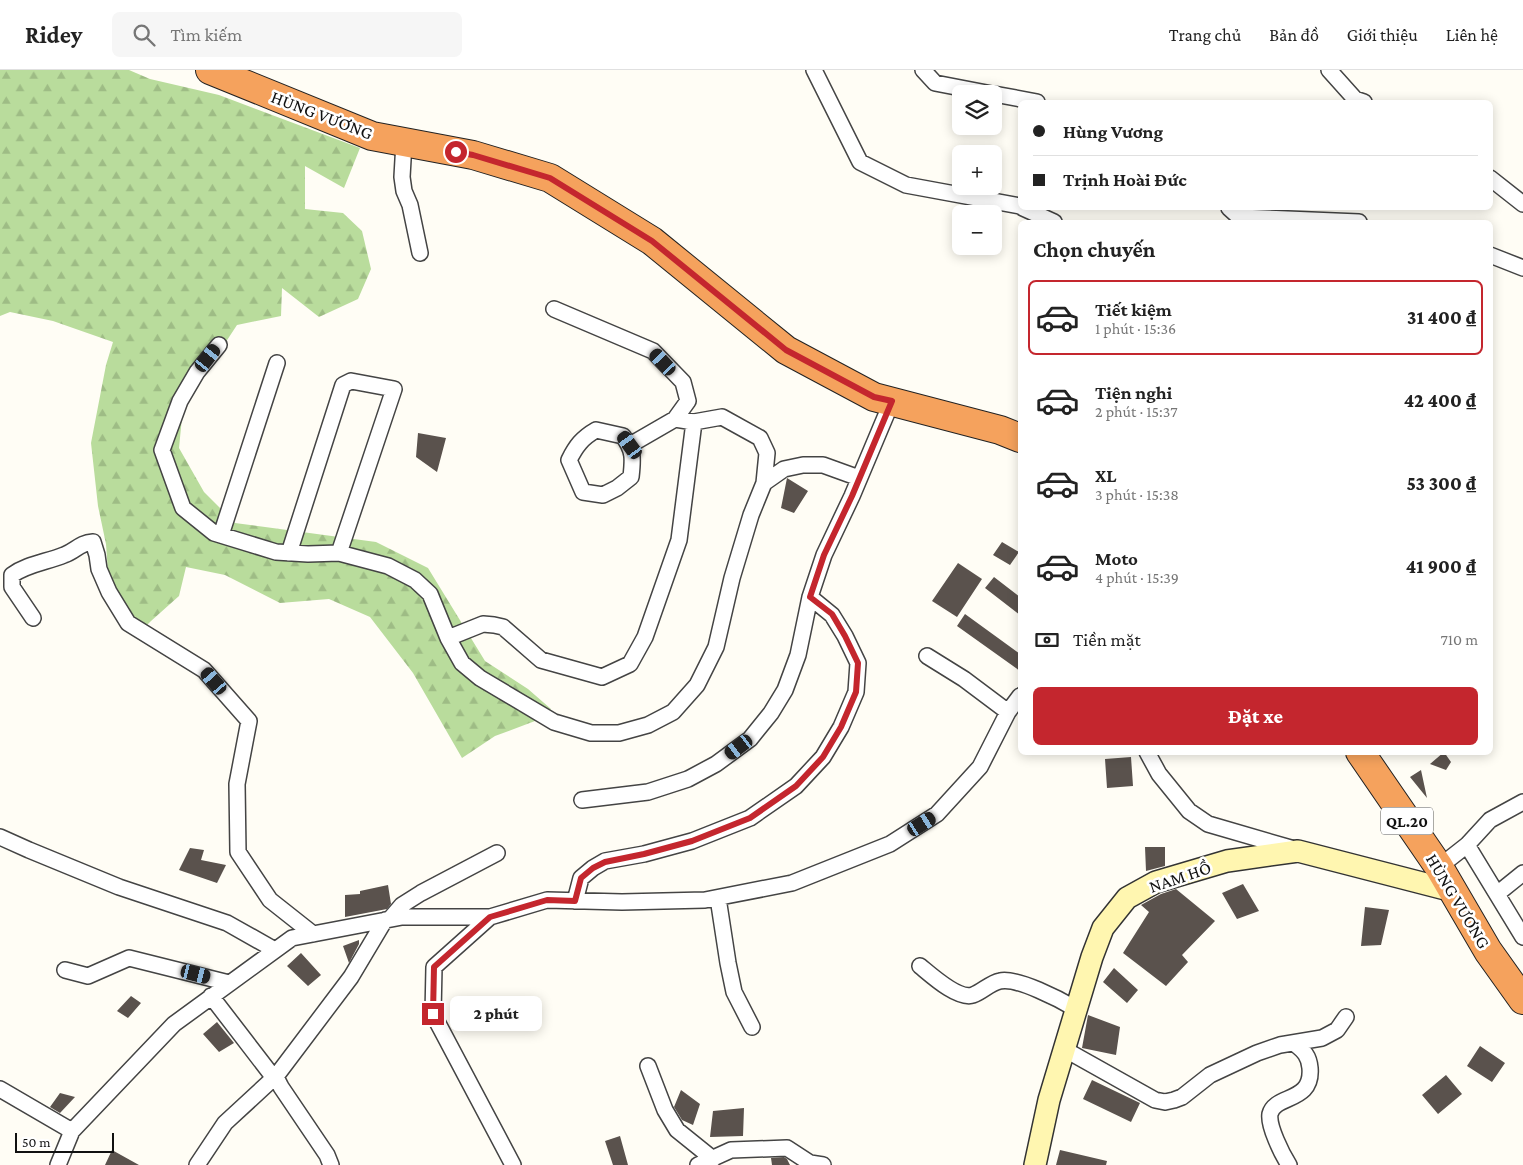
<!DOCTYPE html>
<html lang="vi">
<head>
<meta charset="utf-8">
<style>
  :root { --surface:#fff; --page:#f6f6f6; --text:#222; --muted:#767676; --line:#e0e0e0; --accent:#c4262e }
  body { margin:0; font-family:"Crimson Pro",serif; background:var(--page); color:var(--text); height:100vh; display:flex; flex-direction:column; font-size:19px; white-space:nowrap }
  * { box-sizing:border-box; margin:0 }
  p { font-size:16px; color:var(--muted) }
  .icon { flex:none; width:28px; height:28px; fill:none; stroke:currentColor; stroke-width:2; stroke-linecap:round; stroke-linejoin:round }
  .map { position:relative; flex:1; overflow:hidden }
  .drawer { position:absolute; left:1018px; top:150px; width:475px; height:535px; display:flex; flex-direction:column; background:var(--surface); border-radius:8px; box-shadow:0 2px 12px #0003 }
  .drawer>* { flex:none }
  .top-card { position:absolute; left:1018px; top:30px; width:475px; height:110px; border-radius:8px; box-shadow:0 2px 12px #0003; display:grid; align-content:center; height:110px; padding:0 15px; background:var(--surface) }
  .buttons { position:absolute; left:952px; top:15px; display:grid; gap:10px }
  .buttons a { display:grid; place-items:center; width:50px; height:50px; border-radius:8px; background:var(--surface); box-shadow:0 2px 12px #0003; font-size:25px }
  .scale { position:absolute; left:15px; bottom:12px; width:99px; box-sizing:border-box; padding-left:5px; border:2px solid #111; border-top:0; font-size:14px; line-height:18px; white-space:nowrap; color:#111; -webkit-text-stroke:4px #fff; paint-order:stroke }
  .end { position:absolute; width:22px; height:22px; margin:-11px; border:6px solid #c4262e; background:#fff; box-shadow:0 0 0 2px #fff }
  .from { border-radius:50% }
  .bubble { position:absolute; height:35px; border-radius:8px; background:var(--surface); box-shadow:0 2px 12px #0003; font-size:16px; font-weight:800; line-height:35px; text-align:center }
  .car { position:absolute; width:15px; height:30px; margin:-15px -8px; border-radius:6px; box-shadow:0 0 4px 1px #0007; background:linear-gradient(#222 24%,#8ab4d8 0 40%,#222 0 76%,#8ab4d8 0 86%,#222 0) }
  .top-card b { display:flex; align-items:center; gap:18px; height:48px; font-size:19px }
  .top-card b+b { border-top:1px solid var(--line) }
  .top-card i { width:12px; height:12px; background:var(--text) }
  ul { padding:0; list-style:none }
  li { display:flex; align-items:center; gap:15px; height:75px; margin:0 10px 8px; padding:0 5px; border:2px solid transparent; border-radius:8px }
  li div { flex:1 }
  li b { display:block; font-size:19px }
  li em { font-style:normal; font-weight:800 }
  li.current { border-color:var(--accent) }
  li>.icon { width:45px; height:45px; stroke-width:1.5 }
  h2 { padding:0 15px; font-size:22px; line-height:60px }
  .pay { display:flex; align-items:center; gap:12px; height:55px; padding:0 15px; font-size:19px }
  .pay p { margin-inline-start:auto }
  .action { display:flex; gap:10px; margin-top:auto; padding:10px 15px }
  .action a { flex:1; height:58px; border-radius:8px; background:var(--accent); color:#fff; font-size:20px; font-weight:800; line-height:58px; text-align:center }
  header { display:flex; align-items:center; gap:30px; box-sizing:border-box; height:70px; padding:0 25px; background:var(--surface); border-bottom:1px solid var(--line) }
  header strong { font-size:24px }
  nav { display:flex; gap:28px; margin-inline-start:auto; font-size:18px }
  .search { width:350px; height:45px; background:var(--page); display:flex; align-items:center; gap:12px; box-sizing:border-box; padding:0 18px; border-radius:8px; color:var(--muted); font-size:19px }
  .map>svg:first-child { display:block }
  .forest { fill:url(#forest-firs) }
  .building { fill:#5a524d }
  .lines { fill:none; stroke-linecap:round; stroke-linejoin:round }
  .street-casing { stroke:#444; stroke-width:18 }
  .secondary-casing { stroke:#333; stroke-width:24 }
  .highway-casing { stroke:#222; stroke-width:30 }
  .street { stroke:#fff; stroke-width:15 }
  .secondary { stroke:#fff6b0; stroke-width:21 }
  .highway { stroke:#f5a25d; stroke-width:28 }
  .route { stroke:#c4262e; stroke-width:6 }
  .labels { text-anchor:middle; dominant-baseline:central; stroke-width:5; stroke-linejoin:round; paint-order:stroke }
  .shield { fill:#fff; stroke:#585858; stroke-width:1 }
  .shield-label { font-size:16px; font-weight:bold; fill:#111 }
  .street-label { font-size:18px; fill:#111; stroke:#fff }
</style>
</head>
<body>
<header>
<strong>Ridey</strong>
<div class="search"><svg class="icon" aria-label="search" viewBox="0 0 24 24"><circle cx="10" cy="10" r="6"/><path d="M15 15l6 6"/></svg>Tìm kiếm</div>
<nav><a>Trang chủ</a><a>Bản đồ</a><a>Giới thiệu</a><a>Liên hệ</a></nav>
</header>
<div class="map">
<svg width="1523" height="1095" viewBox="0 0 1523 1095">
  <defs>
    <pattern id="forest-firs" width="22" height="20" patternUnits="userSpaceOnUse" patternTransform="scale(1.25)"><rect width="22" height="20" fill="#b9dc9c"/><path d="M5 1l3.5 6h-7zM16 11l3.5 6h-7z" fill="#9ebc85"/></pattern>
  </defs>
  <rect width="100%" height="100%" fill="#fffdf5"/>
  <path class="forest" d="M0 0H129L150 9 219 25 360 78 344 118 305 96V139L343 143 362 161 371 199 358 229 319 247 282 218 281 246 237 255 183 337 179 378 204 422 235 453 376 472 428 498 485 591 528 619 551 639 535 651 495 666 462 688 413 603 370 547 329 529 280 533 225 505 186 497 179 526 151 551 135 567 109 517 106 474 98 436 91 373 106 295 113 272 53 251 10 242 0 246Z"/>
  <path class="building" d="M418 363 446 368 437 402 416 387Z
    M787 408 808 421 794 443 781 438Z
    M1002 472 1019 482 1010 495 993 485Z
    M958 493 982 509 957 547 932 531Z
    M994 507 1020 527V545L985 518Z
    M965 544 1020 584V601L957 556Z
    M1444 682 1451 692 1446 700 1430 694Z
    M1131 687 1133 716 1107 718 1105 689Z
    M1421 700 1427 728 1410 707Z
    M1145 777H1165V796L1146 801Z
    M190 778 204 780 201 790 226 795 217 813 179 800Z
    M1243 814 1259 841 1237 849 1222 823Z
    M388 815 391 834 387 839 345 847V825L360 824V821Z
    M1176 819 1215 851 1182 885 1188 892 1166 916 1123 883 1149 842 1141 835 1161 824Z
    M1365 837 1389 840 1381 875 1361 876Z
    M359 870V874L349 893 343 876Z
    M301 883 321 905 308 916 287 896Z
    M1114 898 1138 920 1127 933 1103 912Z
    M131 926 141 933 128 948 117 941Z
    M1088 945 1120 957 1116 985 1082 978Z
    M217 952 234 973 219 982 203 964Z
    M1480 976 1505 993 1492 1012 1467 996Z
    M1446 1005 1462 1024 1438 1044 1422 1025Z
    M1092 1010 1140 1033 1131 1052 1083 1029Z
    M681 1020 700 1034 693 1055 682 1050 674 1037Z
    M60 1023 75 1027 60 1043 50 1037Z
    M744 1038 743 1066 710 1067 713 1041Z
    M620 1066 628 1095H613L605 1071Z
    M112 1080 139 1095H105Z
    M1060 1080 1107 1091 1106 1095H1056Z
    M784 1087 787 1089 790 1095H772L771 1088Z"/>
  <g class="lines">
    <defs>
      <path id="street" d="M814 0 860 92 906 115 1020 136
        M923 0 935 13 992 24
        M1329 0 1355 29 1364 32
        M994 24 1037 32
        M404 72 402 107 404 121 410 135 420 183
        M1490 108 1523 134
        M1023 138 1054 152
        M1229 138 1239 147 1359 152
        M1490 185 1523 198
        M554 239 653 281 683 312 688 331 675 349 694 352
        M219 275 197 302 180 331 162 380 183 438 214 463 276 482 308 484 339 483 388 496 415 510 430 524 448 568 462 593 480 608 554 652 591 663H619L648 655 673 642 697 615 716 577 732 508 751 445 764 413 784 399 803 395H823L859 408
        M596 360 623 366C634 381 633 389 631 407L617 418 603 425 583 422 569 390C576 376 582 368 596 360Z
        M630 375 675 349
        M221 465 277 293
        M289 483 343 315 351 311 394 319 339 483
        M33 548 12 517V505C27 494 47 492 64 485 76 481 79 473 93 472L97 485 99 499 109 522 128 553 204 600 249 651 237 714 238 782 270 830 313 864
        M448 568 483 554 494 555 503 557 541 590 602 607 630 594 645 567 679 470 694 352 722 347 760 368 767 383 764 413
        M927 586 964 609 1008 642
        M1147 682 1159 704 1189 741 1208 754 1294 779
        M582 730 648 722 688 709 716 694 750 669 771 643 785 620 798 585 810 527 824 485 852 426 892 331
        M0 767 29 780 119 817 227 853 275 880
        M1467 775 1523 867
        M1439 797 1467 775 1490 750 1523 732
        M1497 824 1523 803
        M718 828 728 893 734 922 752 957
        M575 831 581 808 593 798 605 791 644 784 692 771 750 748 796 716 823 687 841 657 856 622 858 593 845 566 832 545 810 527
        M390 849 402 835 421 823 497 783
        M920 896C931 905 958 930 973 925 982 922 990 913 1000 911 1017 907 1061 930 1076 939
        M65 900 88 906 129 888 229 913
        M211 926 274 1008
        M1064 979 1155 1030 1165 1032 1174 1030 1182 1027 1210 1005 1257 983 1280 975 1322 968 1337 960 1346 947
        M648 996 665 1040 677 1060 713 1089
        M0 1019 72 1061
        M58 1095 72 1061 174 954 292 868 402 847H490
        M197 1095 225 1053 277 1005
        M331 1095 327 1085 281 1017 277 1009V1005L351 907 385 850
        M513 1095 433 944 434 897 490 847 547 830 622 832 705 830 792 813 890 774 937 744 980 697 1008 642 1020 626
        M698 1095 731 1080 787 1078 810 1093 823 1095
        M1289 1095C1282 1084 1268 1056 1270 1044 1275 1024 1313 1033 1310 998 1309 986 1304 981 1295 974"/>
      <path id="secondary" d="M1035 1095 1049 1030 1092 887 1103 858 1127 828 1156 812 1227 791 1298 781 1453 821"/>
      <path id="highway" d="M210 0 372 66 473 85 550 108 652 171 786 280 874 327 1000 360 1020 368
        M1360 682 1439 797 1488 881 1523 930"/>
    </defs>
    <use href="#street" class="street-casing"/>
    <use href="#secondary" class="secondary-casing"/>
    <use href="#highway" class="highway-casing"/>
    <use href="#street" class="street"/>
    <use href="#secondary" class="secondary"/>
    <use href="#highway" class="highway"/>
  </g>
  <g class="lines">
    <path class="route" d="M433 944 434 897 490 847 547 830 575 831 581 808 593 798 605 792 644 784 692 771 750 748 796 716 823 687 841 657 856 622 858 593 845 566 832 544 810 527 824 485 852 426 892 331 874 327 786 280 652 171 550 108 473 85 456 82"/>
  </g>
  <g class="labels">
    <rect class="shield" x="1381" y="737.5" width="52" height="27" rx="4"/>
    <g class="shield-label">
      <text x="1407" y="751">QL.20</text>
    </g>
    <g class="street-label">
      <text transform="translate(322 45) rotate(21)">HÙNG VƯƠNG</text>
      <text transform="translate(1180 807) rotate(-19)">NAM HỒ</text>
      <text transform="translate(1458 831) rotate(59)">HÙNG VƯƠNG</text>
    </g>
  </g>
</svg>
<div class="buttons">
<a><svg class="icon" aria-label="layers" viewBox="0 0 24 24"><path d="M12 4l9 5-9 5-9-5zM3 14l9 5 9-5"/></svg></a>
<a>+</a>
<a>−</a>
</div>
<div class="scale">50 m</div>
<i class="end from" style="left:456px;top:82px"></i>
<i class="end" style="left:433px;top:944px"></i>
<div class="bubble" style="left:450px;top:926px;width:92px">2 phút</div>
<i class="car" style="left:208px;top:288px;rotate:38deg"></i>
<i class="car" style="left:663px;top:292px;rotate:317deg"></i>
<i class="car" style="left:630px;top:375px;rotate:324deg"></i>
<i class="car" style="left:214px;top:611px;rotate:319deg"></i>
<i class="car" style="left:739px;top:677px;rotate:233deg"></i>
<i class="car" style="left:922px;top:754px;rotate:58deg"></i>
<i class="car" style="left:196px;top:904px;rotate:104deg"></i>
<div class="top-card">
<b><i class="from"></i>Hùng Vương</b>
<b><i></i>Trịnh Hoài Đức</b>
</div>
<section class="drawer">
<h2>Chọn chuyến</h2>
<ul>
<li class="current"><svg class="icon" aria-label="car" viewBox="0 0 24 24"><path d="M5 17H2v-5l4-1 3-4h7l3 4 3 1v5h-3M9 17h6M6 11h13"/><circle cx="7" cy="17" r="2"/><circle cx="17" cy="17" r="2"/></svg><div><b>Tiết kiệm</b><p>1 phút · 15:36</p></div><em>31 400 ₫</em></li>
<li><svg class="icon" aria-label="car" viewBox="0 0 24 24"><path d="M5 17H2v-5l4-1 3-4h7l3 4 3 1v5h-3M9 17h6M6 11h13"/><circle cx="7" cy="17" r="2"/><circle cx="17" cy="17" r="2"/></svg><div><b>Tiện nghi</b><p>2 phút · 15:37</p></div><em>42 400 ₫</em></li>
<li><svg class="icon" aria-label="car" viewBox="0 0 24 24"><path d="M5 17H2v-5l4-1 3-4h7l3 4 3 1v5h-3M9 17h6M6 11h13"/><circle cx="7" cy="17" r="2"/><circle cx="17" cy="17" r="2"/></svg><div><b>XL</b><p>3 phút · 15:38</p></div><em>53 300 ₫</em></li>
<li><svg class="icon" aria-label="car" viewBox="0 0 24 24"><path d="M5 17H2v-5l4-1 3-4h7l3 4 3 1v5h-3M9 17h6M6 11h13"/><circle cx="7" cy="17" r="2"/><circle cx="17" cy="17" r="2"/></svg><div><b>Moto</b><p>4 phút · 15:39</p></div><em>41 900 ₫</em></li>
</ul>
<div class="pay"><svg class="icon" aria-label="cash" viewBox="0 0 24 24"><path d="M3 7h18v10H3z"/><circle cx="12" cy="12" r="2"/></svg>Tiền mặt<p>710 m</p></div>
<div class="action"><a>Đặt xe</a></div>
</section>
</div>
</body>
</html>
